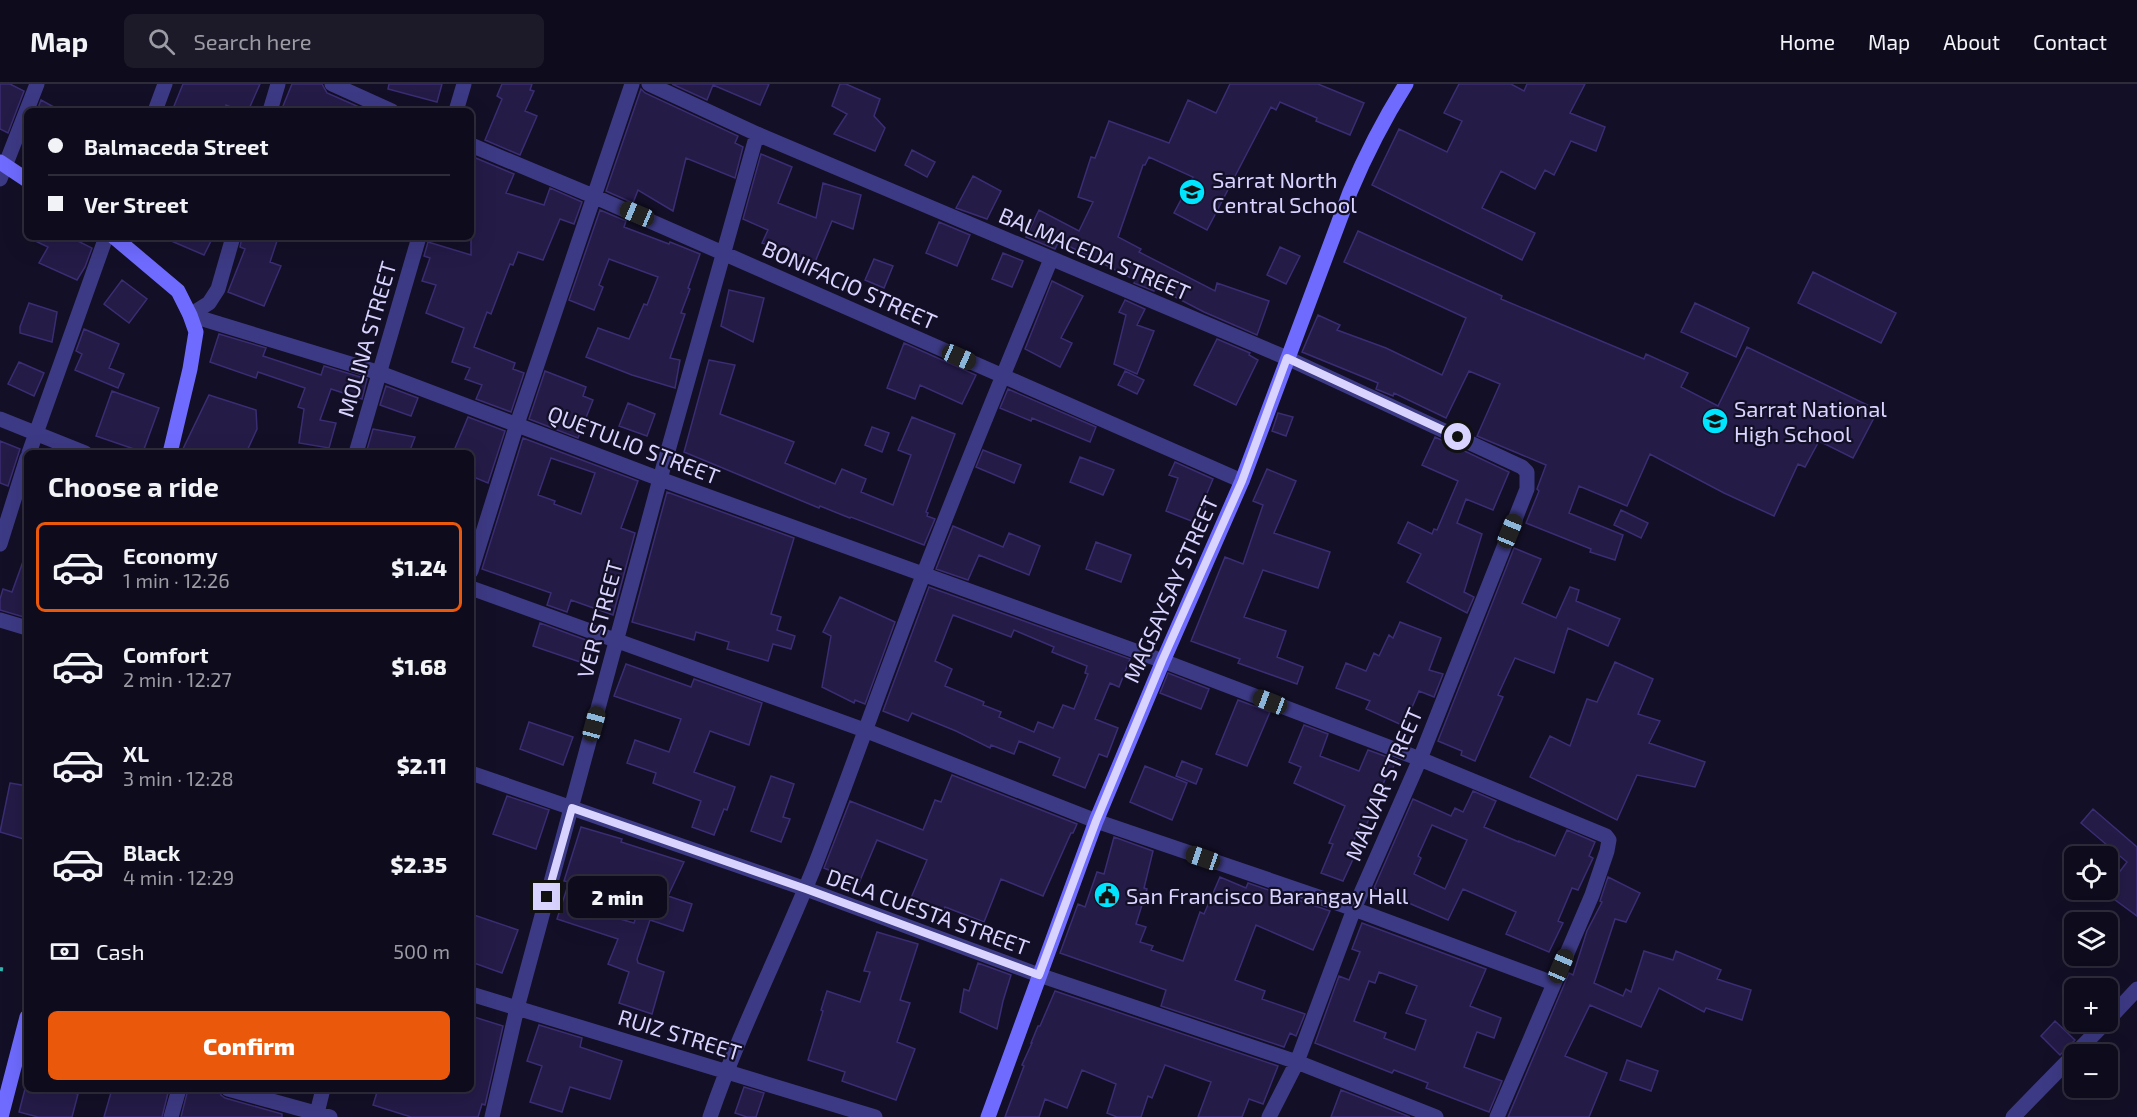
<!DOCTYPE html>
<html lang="en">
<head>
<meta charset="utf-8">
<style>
  :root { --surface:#0e0b1c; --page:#1c1929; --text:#f1f3f6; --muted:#9b9ba3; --line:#2e2b3b; --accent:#ea580c }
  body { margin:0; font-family:"Exo 2",sans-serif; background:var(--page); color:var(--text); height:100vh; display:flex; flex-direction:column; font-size:22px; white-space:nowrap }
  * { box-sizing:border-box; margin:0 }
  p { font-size:20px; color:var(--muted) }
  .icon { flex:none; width:33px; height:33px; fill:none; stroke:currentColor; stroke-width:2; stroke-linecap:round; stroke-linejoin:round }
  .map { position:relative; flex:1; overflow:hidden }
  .side { position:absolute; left:24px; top:366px; width:450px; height:642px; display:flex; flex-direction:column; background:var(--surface); border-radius:9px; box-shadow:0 6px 24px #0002,0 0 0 2px var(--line) }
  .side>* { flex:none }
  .banner { position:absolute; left:24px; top:24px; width:450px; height:132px; border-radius:9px; box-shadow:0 6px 24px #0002,0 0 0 2px var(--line); display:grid; align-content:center; height:132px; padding:0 24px; background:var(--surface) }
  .tools { position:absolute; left:2064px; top:762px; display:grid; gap:12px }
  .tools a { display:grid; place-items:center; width:54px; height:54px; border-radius:9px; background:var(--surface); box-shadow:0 6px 24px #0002,0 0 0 2px var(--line); font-size:30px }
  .end { position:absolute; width:27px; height:27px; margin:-14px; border:8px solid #d9d4ff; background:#111; box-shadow:0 0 0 3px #111 }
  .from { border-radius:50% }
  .bubble { position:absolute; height:42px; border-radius:9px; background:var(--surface); box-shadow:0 6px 24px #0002,0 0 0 2px var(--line); font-size:20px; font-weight:800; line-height:42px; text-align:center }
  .car { position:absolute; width:18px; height:36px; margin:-18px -9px; border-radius:8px; box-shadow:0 0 4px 2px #0007; background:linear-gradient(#222 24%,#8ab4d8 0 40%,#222 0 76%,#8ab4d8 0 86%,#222 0) }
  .banner b { display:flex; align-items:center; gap:21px; height:57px; font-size:22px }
  .banner b+b { border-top:2px solid var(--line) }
  .banner i { width:15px; height:15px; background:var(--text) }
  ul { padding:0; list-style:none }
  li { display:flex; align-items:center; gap:18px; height:90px; margin:0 12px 9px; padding:0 12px; border:3px solid transparent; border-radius:9px }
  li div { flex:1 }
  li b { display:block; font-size:22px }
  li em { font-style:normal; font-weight:800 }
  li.selected { border-color:var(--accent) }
  li>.icon { width:54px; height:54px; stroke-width:1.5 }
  h2 { padding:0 24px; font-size:27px; line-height:72px }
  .pay { display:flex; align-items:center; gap:15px; height:66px; padding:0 24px; font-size:22px }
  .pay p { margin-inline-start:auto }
  .button { display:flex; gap:12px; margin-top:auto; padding:12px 24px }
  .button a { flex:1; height:69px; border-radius:9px; background:var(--accent); color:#fff; font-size:24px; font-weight:800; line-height:69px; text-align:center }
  header { display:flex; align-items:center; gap:36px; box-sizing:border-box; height:84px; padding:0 30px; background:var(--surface); border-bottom:2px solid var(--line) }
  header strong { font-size:28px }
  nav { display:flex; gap:33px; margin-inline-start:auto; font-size:21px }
  .search { width:420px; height:54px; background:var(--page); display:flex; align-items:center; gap:15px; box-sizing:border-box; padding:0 21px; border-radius:9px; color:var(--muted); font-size:22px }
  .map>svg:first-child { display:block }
  .building { fill:#241b47; stroke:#3b2d73; stroke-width:1.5; fill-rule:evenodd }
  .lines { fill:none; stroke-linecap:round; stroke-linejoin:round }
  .path { stroke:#2fb8b0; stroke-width:4; stroke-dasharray:3 4.5; stroke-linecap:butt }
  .street { stroke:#3d3a85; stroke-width:15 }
  .secondary { stroke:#6f6bff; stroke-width:15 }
  .route { stroke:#d9d4ff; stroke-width:8 }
  .labels { text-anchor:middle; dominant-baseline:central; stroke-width:4.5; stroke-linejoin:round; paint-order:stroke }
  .poi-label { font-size:22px; fill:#d9d4ff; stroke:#130f26; text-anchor:start }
  .street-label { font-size:22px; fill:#d9d4ff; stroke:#130f26 }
</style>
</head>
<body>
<header>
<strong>Map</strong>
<div class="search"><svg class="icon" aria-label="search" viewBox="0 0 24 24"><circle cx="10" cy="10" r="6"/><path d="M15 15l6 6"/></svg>Search here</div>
<nav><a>Home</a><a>Map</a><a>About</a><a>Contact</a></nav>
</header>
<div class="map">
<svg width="2137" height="1033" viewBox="0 0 2137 1033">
  <rect width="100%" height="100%" fill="#130f26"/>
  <path class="building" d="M0 0H10L24 7 8 49 0 45Z
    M183 0H260L248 27H241L226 21 225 27H172Z
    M292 0H322L327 9 359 23 358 27H281Z
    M389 0H442L437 18 388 5Z
    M502 0H532L530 6 534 7 525 27 537 32 520 71 485 56 502 15 497 12Z
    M672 0H769L760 21 713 1 707 16Z
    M840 0H846L880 15 874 32 885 44 875 67 834 50 847 30 832 22Z
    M1230 0H1318L1364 19 1350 51 1316 37 1317 34 1280 18 1276 26 1271 23 1207 146 1174 129 1193 93 1149 73 1145 81H1143L1118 153 1141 165 1139 168 1215 207 1217 199 1269 217 1257 251 1204 228 1156 203 1154 207 1134 199 1135 196 1059 157 1055 165 1026 153 1039 126 1079 147 1093 118 1078 113 1091 73 1095 74 1109 37 1169 59 1188 16 1216 29Z
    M1459 0H1511L1524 7 1527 0H1585L1570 29 1605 43 1596 67 1571 57 1554 91 1545 86 1535 105 1501 87 1482 124 1535 149 1522 176 1372 101 1399 45 1447 68 1462 37 1444 29Z
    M641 5 645 9 738 52 735 59 743 63 735 94 686 74 673 127 638 106 633 119 606 107Z
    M41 16 61 27H37Z
    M912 66 935 78 927 93 905 81Z
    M761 70 792 83 778 119 816 134 823 99 861 111 853 145 832 137 815 178 762 159 768 146 743 135Z
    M471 72 514 90 506 109 544 121 550 104 582 118 574 140 560 135 543 176 518 168 513 181 510 180 491 230 487 228 474 263 515 279 513 285 524 289 511 328 476 315 482 301 465 295 470 284 452 278 464 244 426 229 436 201 422 197 430 174 424 172 428 158 471 171Z
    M973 92 1001 107 987 135 956 124Z
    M600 126 626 137 624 143 669 160 670 158 700 170 688 204 690 205 681 229 685 230 670 274 680 276 675 304 632 291 586 273 598 244 629 255 644 220 647 221 658 193 609 175 599 201 603 203 594 226 569 216Z
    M939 138 970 151 957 182 926 169Z
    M1358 147 1502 212 1501 215 1644 275 1646 270 1688 289 1681 303 1718 322 1747 263 1878 326 1853 374 1819 357 1805 383 1798 380 1774 432 1724 409 1650 370 1627 422 1579 402 1569 429 1623 451 1615 476 1590 468 1591 465 1526 439 1539 407 1537 405 1546 381 1477 352 1500 300 1469 287 1446 334 1394 309 1393 312 1376 305 1378 299 1302 268 1318 231 1340 241 1337 246 1386 264 1442 291 1466 234 1344 178Z
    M27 153H70L92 164 85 183 77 196 39 179 48 163Z
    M162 153H213L204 171Z
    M242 153H267L277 157 270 178 281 182 264 222 228 208 245 165 240 163Z
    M1280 163 1300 172 1286 200 1267 191Z
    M1003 169 1023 177 1012 203 992 195Z
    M874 175 893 182 884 204 865 196Z
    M1813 188 1896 229 1881 259 1798 219Z
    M122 196 147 215 129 239 104 220Z
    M1052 197 1083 212 1061 254 1072 259 1060 283 1025 265Z
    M729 206 764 214 753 258 721 242Z
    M1125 216 1145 225 1137 241 1154 247 1137 290 1114 280 1126 231 1119 228Z
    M29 219 57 228 52 258 20 249V243Z
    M1695 219 1749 244 1736 273 1681 248Z
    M84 245 119 260 109 284 124 290 118 304 75 286 82 270 76 267Z
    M219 250 266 264 263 272 321 291 324 282 367 295 362 315 331 305 320 336 336 339 329 364 299 359 304 325 298 323 305 304 258 288 256 294 210 278Z
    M1217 255 1250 269 1249 271 1258 276 1236 321 1194 301Z
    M904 259 976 291 962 320 920 301 915 315 887 304Z
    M709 276 735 281 720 330 794 358 785 379 835 400 842 385 866 395 861 408 893 421 911 371 898 366 912 333 955 350 926 428 928 429 927 432 935 435 924 461 851 433 850 434 820 422 819 424 684 368Z
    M19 278 44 289 34 312 8 300Z
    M545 287 586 303 583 312 593 316 578 354 529 335Z
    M1125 287 1144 296 1137 310 1118 301Z
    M386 302 418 314 411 332 380 321Z
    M1008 305 1096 343 1090 358 1032 334 1031 337 1000 324Z
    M112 307 159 324 143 368 96 352Z
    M209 311 256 326 257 345 246 369H181Z
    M628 319 655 330 647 352 619 342Z
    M1278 329 1293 333 1286 352 1272 347Z
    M468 333 505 347 488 399 471 392V369H453Z
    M872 343 889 349 882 368 865 361Z
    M373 345 415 353 409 369H366Z
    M1435 353 1509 388 1493 426 1466 415 1457 439 1482 450 1464 508 1474 513 1467 529 1407 498 1421 470 1398 459 1408 438 1432 450 1434 445 1437 446 1458 397 1422 381Z
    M523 354 638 397 621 444 635 449 613 531 571 516 567 528 547 521 551 509 482 485ZM551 374 595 389 581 430 554 420 555 417 538 411Z
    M0 357 20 365 8 402 0 399Z
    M983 366 1021 381 1014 399 976 383Z
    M1080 373 1114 386 1103 411 1070 398Z
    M1175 378 1213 395 1205 414 1208 415 1199 440 1166 427 1178 394 1169 391Z
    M1267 385 1296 397 1274 449 1330 468 1318 504 1263 486 1244 533 1286 547 1277 573 1303 583 1297 600 1238 579 1240 575 1191 557 1225 473 1243 480 1263 421 1253 417Z
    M667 408 794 454 771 530 781 533 777 546 795 552 791 565 773 560 768 577 727 565 729 558 696 548 694 556 632 538Z
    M1621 426 1648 439 1641 454 1614 441Z
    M953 442 1003 463 1009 449 1040 462 1029 491 979 471 968 496 936 485Z
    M1096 458 1131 471 1121 498 1086 485Z
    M1514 464 1541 475 1522 519 1556 534 1570 503 1579 506 1576 517 1620 535 1608 562 1568 544 1554 589 1515 574 1498 611 1503 613 1475 677 1461 671 1462 667 1438 657Z
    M25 472H27V534L0 526V515L3 505 12 508Z
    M929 503 1130 575 1119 603 1110 599 1095 635 1118 644 1107 673 1099 670 1085 704 1053 691 1060 674 1019 657 1014 670 991 661 990 664 956 647 912 629 908 637 883 627ZM953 531 1011 553 1014 546 1054 563 1052 568 1087 582 1085 589 1088 590 1074 625 1063 621 1053 644 1038 638 1034 648 999 633 1001 628 983 621 984 618 945 602 952 585 935 577Z
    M840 513 895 538 865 620 855 616 854 619 822 603 831 552 823 548Z
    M1400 538 1441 554 1429 586 1443 590 1434 613 1419 607 1404 642 1366 625 1370 617 1336 604 1346 579 1366 587 1374 569 1379 572 1389 551 1393 554Z
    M540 539 594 559 586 580 533 562Z
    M1615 578 1653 595 1638 630 1660 637 1649 659 1705 678 1695 703 1637 691 1617 736 1530 693 1550 652 1570 662 1587 615 1597 618Z
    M626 580 691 603 694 595 762 619 749 661 710 647 694 688 735 703 727 726 724 725 714 751 692 743 701 717 653 699 656 689 627 679 635 656 669 668 681 635 614 612Z
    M1168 589 1209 605 1201 625 1160 609Z
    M1238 616 1270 628 1247 682 1216 670Z
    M529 638 573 653 563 681 520 665Z
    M1304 641 1328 650 1320 672 1359 687 1368 666 1396 676 1389 694 1386 693 1366 742 1361 739 1348 771 1354 773 1343 797 1321 789 1333 760 1329 759 1345 722 1294 699 1301 683 1289 678Z
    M1182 677 1202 685 1196 700 1176 692Z
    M1145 682 1187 699 1172 736 1130 718Z
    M952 691 1077 740 1073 749H1071L1043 812 1001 795 984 838 945 823 943 827 911 814 927 776 877 756 859 799 824 784 850 717 923 746 935 716 941 718Z
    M771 692 794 700 783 733 790 735 781 758 751 747Z
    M10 699 27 702V756L0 748Z
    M1473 707 1496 717 1484 743 1519 758V757L1555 772 1567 746 1595 758 1589 772 1593 774 1578 806 1572 804 1558 837 1563 839 1549 868 1506 850 1516 828 1463 805 1448 836 1374 804 1413 715 1451 732 1455 724 1463 728ZM1432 741 1467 756 1445 805 1414 790 1421 774 1418 772Z
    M507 712 549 726 536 765 493 750Z
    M2093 725 2137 763V832L2107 810 2108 803 2127 778 2081 739Z
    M581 743 622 755 621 758 684 778 668 812 692 820 683 847 650 836 637 875 638 879 664 888 652 930 619 919 629 888 608 880 618 855 557 835 569 798 564 797ZM612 792 646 800 634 839 603 830 606 822 603 821Z
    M1114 753 1153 767 1144 804 1147 805 1136 840 1146 843 1140 858 1153 862 1151 866 1183 877 1200 828 1204 830 1220 793 1246 804 1248 799 1330 827 1313 866 1256 841 1235 896 1265 907 1262 915 1305 930 1296 952 1290 949 1284 963 1161 922 1166 906 1060 869 1078 820 1085 823 1097 788 1104 790Z
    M1608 793 1640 809 1626 838 1615 835 1594 899 1623 912 1626 905 1631 908 1644 867 1673 876 1676 867 1721 886 1717 895 1751 906 1742 936 1706 924 1704 928 1659 904 1641 943 1590 921 1565 972 1607 989 1589 1033H1508L1569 889 1573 891 1587 847 1602 818 1600 817Z
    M471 830 518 846 502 889 471 878Z
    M1362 839 1486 885 1470 922 1501 934 1494 954 1477 948 1464 983 1502 997 1489 1028 1426 1004 1428 999 1394 986 1392 989 1315 959 1339 892 1349 896 1360 868 1352 865ZM1379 888 1417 902 1406 929 1426 936 1415 966 1384 954 1386 949 1354 937 1369 897 1375 899Z
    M877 848 918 860 900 916 910 919 897 958 915 965 896 1016 842 997 845 988 808 976 823 927 821 926 827 907 860 918 870 888 864 887Z
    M978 879 1011 891 1003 917 997 945 960 928 964 905 969 907Z
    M1055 907 1278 982 1263 1020 1249 1015 1242 1033H1198L1211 998 1165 981 1152 1014 1148 1012 1141 1033H1117L1107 1029 1116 1000 1082 986 1067 1024 1045 1015 1039 1033H1005L1024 982 1022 981 1032 959H1031L1038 942H1040Z
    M471 932 503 942 485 1021 482 1020 478 1033H411L373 1021 378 1005H471Z
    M2055 937 2075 956 2060 971 2041 952Z
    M539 941 582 954 580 963 622 977 610 1015 570 1003 562 1028 530 1018 542 982 527 977Z
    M1627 976 1658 987 1651 1007 1620 996Z
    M744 1003 764 1009 756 1033H747L735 1029Z
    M25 1005H59L78 1010 72 1033H38L19 1028Z
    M112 1005H169L162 1033H104Z
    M188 1005 219 1006 221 1011 225 1014 282 1030V1033H181Z
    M1341 1006 1410 1033H1331Z"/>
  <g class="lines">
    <path class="path" d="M0 885 7 886"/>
    <path class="street" d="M332 0 392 27
      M649 0 757 50 1287 274 1522 383 1527 388V405L1420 675 1354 825 1297 978 1269 1033
      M155 27 165 0
      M270 27 278 0
      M456 27 464 0
      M471 61 593 112 1242 397
      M0 95 37 0
      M190 231 380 289 660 395 1163 577 1420 675 1606 752 1609 756 1607 767 1592 811 1497 1033
      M190 231 209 219 218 205 233 153
      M0 335 85 369
      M29 369 106 153
      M356 369 419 153
      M0 460 27 374
      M471 487 517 340 632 0
      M471 504 867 647 1096 737 1354 825 1553 899
      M0 536 27 544
      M471 689 806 805 1039 891 1297 978 1436 1033
      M471 910 875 1033
      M2108 936 2137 905
      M228 1005 330 1033
      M171 1033 179 1005
      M316 1033 323 1005
      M492 1033 517 924 660 395 757 50
      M710 1033C740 945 783 862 817 776 854 680 887 584 924 489 965 383 1008 279 1051 175
      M2013 1033 2106 938"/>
    <path class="secondary" d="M0 78 27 96
      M114 153 178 207 190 231 196 248 190 285 170 369
      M1 1033 27 933
      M988 1033 1096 737 1163 577 1242 397 1350 108C1366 70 1384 35 1406 0"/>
  </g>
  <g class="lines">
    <path class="route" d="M547 813 572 724 806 805 1039 891 1096 737 1162 577 1242 397 1287 274 1458 353"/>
  </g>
  <defs>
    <symbol id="school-disc" viewBox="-11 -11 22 22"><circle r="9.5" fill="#00e5ff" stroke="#130f26"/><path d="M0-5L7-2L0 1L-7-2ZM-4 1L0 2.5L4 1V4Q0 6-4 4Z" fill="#111"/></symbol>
    <symbol id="civic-disc" viewBox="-11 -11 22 22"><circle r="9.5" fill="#00e5ff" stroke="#130f26"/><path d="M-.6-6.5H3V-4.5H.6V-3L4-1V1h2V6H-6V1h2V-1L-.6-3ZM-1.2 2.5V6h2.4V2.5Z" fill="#111"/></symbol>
  </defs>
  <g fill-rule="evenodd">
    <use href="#school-disc" x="1177" y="93" width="30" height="30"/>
    <use href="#school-disc" x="1700" y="322" width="30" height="30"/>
    <use href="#civic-disc" x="1092" y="796" width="30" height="30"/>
  </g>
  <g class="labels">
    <g class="poi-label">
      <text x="1212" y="95">Sarrat North<tspan x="1212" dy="25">Central School</tspan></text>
      <text x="1734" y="324">Sarrat National<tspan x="1734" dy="25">High School</tspan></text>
      <text x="1126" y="811">San Francisco Barangay Hall</text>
    </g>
    <g class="street-label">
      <text transform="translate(1095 169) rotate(23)">BALMACEDA STREET</text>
      <text transform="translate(850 200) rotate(24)">BONIFACIO STREET</text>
      <text transform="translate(366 255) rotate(-74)">MOLINA STREET</text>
      <text transform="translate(634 360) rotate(21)">QUETULIO STREET</text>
      <text transform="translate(1170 505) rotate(-66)">MAGSAYSAY STREET</text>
      <text transform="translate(599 535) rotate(-75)">VER STREET</text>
      <text transform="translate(1383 700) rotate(-67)">MALVAR STREET</text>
      <text transform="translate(928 827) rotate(20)">DELA CUESTA STREET</text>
      <text transform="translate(680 950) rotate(17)">RUIZ STREET</text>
    </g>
  </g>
</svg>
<div class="tools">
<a><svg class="icon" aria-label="locate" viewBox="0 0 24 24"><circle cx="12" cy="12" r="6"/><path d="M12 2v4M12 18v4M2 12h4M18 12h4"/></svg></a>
<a><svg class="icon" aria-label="layers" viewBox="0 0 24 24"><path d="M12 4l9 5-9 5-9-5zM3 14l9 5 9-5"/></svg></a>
<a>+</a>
<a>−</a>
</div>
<i class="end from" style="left:1458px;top:353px"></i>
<i class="end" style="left:547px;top:813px"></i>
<div class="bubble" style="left:568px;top:792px;width:99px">2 min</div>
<i class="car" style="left:637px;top:130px;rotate:293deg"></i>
<i class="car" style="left:959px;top:273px;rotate:114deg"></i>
<i class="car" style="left:1510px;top:447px;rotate:22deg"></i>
<i class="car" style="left:1270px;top:618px;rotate:291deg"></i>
<i class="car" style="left:594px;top:640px;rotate:15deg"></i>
<i class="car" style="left:1203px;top:774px;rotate:289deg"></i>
<i class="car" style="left:1561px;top:882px;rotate:23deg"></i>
<div class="banner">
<b><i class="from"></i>Balmaceda Street</b>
<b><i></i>Ver Street</b>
</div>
<section class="side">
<h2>Choose a ride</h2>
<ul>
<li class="selected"><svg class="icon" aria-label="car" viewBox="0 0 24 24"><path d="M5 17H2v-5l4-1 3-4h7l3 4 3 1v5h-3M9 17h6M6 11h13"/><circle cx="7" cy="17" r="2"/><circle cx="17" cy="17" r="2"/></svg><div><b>Economy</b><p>1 min · 12:26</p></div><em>$1.24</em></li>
<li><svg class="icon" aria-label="car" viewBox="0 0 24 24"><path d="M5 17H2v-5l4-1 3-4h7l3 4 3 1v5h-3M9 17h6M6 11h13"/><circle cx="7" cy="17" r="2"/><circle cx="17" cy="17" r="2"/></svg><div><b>Comfort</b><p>2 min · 12:27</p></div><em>$1.68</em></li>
<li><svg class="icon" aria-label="car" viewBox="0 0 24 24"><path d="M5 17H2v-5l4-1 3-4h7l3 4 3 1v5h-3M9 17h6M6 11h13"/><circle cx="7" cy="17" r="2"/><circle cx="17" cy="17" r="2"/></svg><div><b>XL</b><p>3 min · 12:28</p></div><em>$2.11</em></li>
<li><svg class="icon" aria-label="car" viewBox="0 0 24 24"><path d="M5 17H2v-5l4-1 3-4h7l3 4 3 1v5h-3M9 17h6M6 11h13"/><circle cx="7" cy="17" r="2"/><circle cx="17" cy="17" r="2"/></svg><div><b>Black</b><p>4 min · 12:29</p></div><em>$2.35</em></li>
</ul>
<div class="pay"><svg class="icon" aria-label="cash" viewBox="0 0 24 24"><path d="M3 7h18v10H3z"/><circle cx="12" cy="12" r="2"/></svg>Cash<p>500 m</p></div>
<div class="button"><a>Confirm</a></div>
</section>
</div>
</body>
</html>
